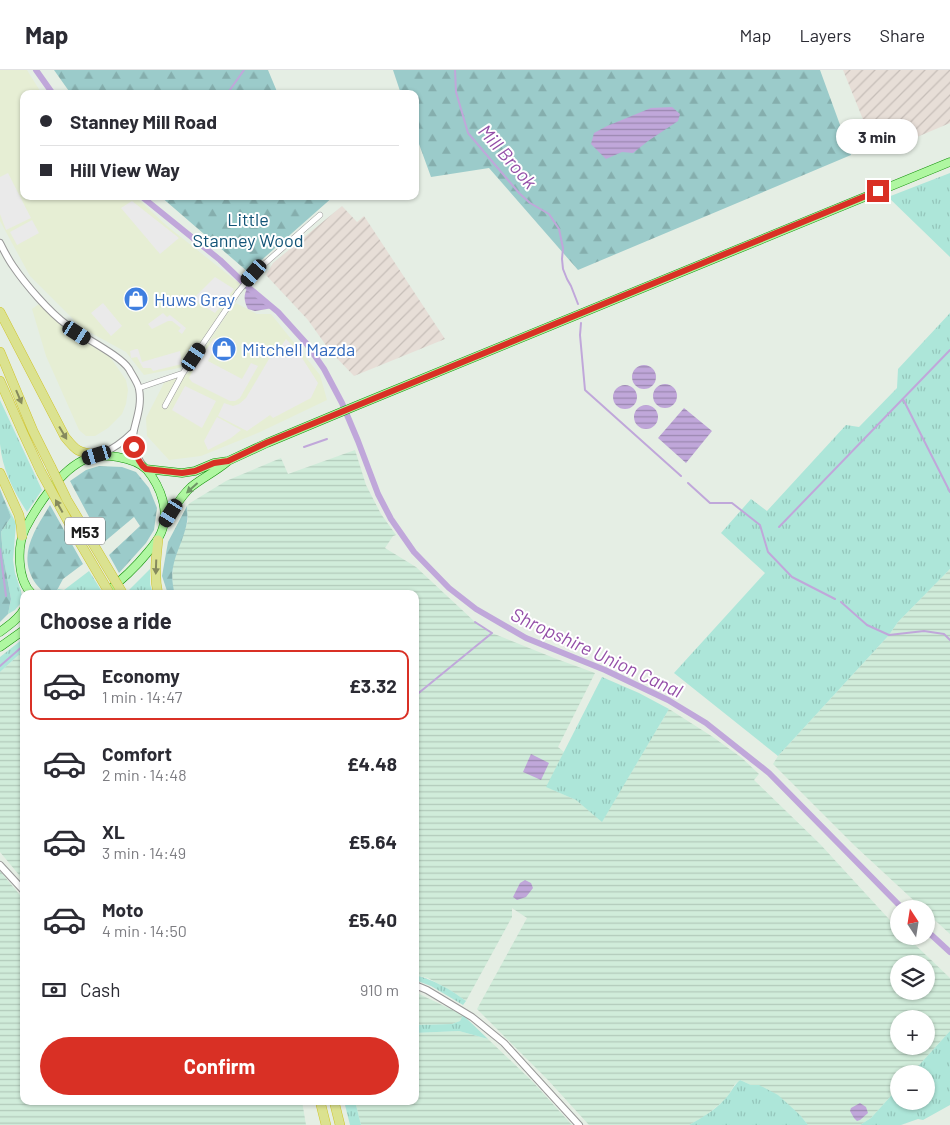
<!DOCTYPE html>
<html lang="en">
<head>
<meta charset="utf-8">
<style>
  :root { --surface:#fff; --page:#f7f7f7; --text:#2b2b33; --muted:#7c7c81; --line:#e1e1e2; --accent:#d93025 }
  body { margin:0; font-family:Barlow,sans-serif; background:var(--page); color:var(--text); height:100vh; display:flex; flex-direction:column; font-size:19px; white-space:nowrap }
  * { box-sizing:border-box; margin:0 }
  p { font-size:16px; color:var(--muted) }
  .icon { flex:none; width:28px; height:28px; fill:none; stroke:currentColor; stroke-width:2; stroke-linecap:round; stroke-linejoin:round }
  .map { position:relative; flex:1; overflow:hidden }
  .drawer { position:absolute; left:20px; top:520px; width:399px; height:515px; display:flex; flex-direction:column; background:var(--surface); border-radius:10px; box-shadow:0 1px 4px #0004 }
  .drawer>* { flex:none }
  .top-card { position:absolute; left:20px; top:20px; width:399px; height:110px; border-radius:10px; box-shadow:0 1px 4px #0004; display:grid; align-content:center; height:110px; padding:0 20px; background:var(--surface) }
  .needle { width:32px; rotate:348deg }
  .controls { position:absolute; left:890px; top:830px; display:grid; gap:10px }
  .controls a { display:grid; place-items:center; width:45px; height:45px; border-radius:50%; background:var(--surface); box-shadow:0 1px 4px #0004; font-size:25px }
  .end { position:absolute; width:22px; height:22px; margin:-11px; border:6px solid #d93025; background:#fff; box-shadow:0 0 0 2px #fff }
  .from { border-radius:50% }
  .bubble { position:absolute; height:35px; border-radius:18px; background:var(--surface); box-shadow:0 1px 4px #0004; font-size:16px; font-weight:700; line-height:35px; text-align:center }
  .car { position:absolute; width:15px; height:30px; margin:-15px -8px; border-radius:6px; box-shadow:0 0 4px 1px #0007; background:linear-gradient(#222 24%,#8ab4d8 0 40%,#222 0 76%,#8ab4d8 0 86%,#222 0) }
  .top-card b { display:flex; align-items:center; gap:18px; height:48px; font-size:19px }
  .top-card b+b { border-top:1px solid var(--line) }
  .top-card i { width:12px; height:12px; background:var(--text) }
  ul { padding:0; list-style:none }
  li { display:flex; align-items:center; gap:15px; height:70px; margin:0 10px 8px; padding:0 10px; border:2px solid transparent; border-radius:10px }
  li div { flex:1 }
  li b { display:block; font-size:19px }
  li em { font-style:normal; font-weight:700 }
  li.active { border-color:var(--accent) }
  li>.icon { width:45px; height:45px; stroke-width:1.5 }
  h2 { padding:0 20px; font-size:22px; line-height:60px }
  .pay { display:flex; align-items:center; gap:12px; height:55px; padding:0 20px; font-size:19px }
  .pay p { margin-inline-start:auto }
  .cta { display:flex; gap:10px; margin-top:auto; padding:10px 20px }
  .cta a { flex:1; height:58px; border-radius:30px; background:var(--accent); color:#fff; font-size:20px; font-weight:700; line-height:58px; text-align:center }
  header { display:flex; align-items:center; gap:30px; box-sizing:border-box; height:70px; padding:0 25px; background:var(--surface); border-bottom:1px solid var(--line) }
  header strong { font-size:24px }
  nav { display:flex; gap:28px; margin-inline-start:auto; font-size:18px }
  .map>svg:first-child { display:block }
  .commercial { fill:#e6eed4 }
  .industrial { fill:url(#industrial-furrows) }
  .farmland { fill:url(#farmland-rules); fill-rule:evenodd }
  .grass { fill:url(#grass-tufts) }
  .forest { fill:url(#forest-firs) }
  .parking { fill:#eaeaea }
  .water { fill:url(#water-rules) }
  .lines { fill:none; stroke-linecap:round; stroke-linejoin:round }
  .stream { stroke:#c0a7da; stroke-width:2 }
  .canal { stroke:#c0a7da; stroke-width:6 }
  .minor-casing { stroke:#989898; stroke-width:6 }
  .tertiary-casing { stroke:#989898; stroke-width:8 }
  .primary-casing { stroke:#119008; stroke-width:9 }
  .motorway-casing { stroke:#d0c42d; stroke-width:10 }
  .minor { stroke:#fff; stroke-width:5 }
  .tertiary { stroke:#fff; stroke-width:6 }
  .primary { stroke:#aff7a1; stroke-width:8 }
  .motorway { stroke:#dbe290; stroke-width:9 }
  .motorway-bridge-casing { stroke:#d0c42d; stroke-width:10; stroke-linecap:butt }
  .motorway-bridge { stroke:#dbe290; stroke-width:9 }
  .oneway { fill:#868a5d }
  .oneway2 { fill:#6e9566 }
  .route { stroke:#d93025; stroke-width:6 }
  .labels { text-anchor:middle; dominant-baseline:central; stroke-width:4; stroke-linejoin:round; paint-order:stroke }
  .shield { fill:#fff; stroke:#626262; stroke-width:1 }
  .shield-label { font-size:16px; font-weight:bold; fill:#1e1e1e }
  .park-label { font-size:18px; fill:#115376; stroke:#fff }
  .shop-label { font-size:18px; fill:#366cbe; stroke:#fff; text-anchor:start }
  .water-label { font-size:19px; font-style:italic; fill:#944fa8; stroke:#fff }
</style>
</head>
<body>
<header>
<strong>Map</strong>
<nav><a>Map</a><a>Layers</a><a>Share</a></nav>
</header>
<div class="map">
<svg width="950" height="1055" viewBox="0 0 950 1055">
  <defs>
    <pattern id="industrial-furrows" width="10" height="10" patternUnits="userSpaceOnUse" patternTransform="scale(1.25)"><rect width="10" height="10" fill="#e7ded7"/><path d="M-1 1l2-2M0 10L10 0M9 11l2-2" fill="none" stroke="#c6beb8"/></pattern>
    <pattern id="farmland-rules" width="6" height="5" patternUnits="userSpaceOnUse" patternTransform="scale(1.25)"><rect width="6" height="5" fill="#d0ecda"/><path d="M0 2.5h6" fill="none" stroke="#b2cabb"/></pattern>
    <pattern id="grass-tufts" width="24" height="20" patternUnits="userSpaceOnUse" patternTransform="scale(1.25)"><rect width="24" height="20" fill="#ade6d9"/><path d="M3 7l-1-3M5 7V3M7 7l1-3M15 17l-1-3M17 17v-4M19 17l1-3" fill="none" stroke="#94c5ba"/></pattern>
    <pattern id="forest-firs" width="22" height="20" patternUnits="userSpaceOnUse" patternTransform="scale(1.25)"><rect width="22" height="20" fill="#9bcbca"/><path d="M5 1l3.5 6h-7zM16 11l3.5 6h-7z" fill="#85aead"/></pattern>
    <pattern id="water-rules" width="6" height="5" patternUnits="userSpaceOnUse" patternTransform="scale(1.25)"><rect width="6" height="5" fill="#c0a7da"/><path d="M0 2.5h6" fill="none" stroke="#9b87b0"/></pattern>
  </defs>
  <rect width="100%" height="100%" fill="#e5eee4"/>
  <path class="commercial" d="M0 0H27L42 24H24V126H135L167 156 240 214 187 294 179 298 144 305 126 282 82 258 30 206 0 151Z
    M236 233 257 244H271L320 305 327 330 260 362 201 386 169 390 147 366 146 348 164 313 188 303 229 241Z
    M39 234 55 250 77 267 110 287 126 310 128 320 126 334 122 344 108 358 95 366H86L79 360 46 286 32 239Z"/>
  <path class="industrial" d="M843 0H950V53L877 84Z
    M342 136 357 152 364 146 445 269 354 306 330 281 308 250 266 205 273 193Z"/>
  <path class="farmland" d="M355 380 366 415 381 444 396 465 393 466 385 478 416 497 475 552 492 563 554 588 595 603 558 677 564 682 547 717 576 730 602 751 669 639 713 667 742 688 759 704 754 710 820 774 899 860V866H906L950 908V961L911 1004H899V1017L871 1048 860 1055H808L800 1045 751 1015 740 1010 735 1014 726 1029 705 1046 689 1055H589L547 1009 477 939 527 848 512 838V847L466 931 453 922 428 908 415 905V524H175L172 515 173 493 188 451 187 436 190 433 226 411 281 388 288 404ZM899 894H926V921H899ZM899 949H926V976H899Z
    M950 499V864L926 842V839H923L855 776 773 694 778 686 889 565 898 552Z
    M24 580V811L0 782V602Z
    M0 801 24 830V1031H302L306 1055H0Z
    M415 922 463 945 460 951 452 954 415 955Z
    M459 961 488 969 533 1012 572 1055H361L355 1031H415V963Z"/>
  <path class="grass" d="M950 103V187L888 127Z
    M950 243V499L898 552 889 565 778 686 674 603 765 503 721 463 751 429 767 441 846 355 859 357 897 318 898 299Z
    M0 330 42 420 27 442C14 422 2 399 0 374 0 359 0 345 0 330Z
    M3 428 16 453 13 490 15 503 21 521 22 527 20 534 15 540 8 544 11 529 3 485 1 462 11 447Z
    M150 499V514L153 524H131L129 520Z
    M89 501 101 520 94 524H55L58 519 64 520Z
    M24 568V580L0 602V587Z
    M602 607 639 623 669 639 602 752 576 730 546 717Z
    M415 905C434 910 450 919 466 931L463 935 431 916 415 910Z
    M463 945 488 969 459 961 415 963V955L452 954 460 951Z
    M950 961V1035L923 1050 918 1049 901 1055H860L871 1048 899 1017V1031H926V1004H911Z
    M740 1010 751 1015H759L778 1025 800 1045 808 1055H689C702 1048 715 1040 725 1029 731 1023 733 1016 740 1010Z
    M344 1031H355L361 1055H350Z"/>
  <path class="forest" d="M54 0H268L278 24H71Z
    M393 0H820L851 85 578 200 489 98 431 107 415 63V24H401Z
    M160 126H334L248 202Z
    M99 396 122 397 136 402 149 418 157 438 154 460 146 473 119 503 109 485 140 456 134 447 103 473 70 411 86 400Z
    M0 419 11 447 1 462 3 485 11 529 8 544 0 552Z
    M50 435 83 494 63 509 55 524C44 524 43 522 36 514 16 486 35 460 50 435Z
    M187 436C187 441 188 447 187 452 182 479 166 494 175 524H168L162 506 168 472Z"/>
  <path class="parking" d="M8 103 31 148 6 160 0 144V107Z
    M132 131 179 168 160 184 121 138Z
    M32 150 39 163 17 175 10 162Z
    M215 207 234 219 215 243 193 229Z
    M103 233 122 256 111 266 91 243Z
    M163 243 167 247 170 245 186 258 182 264 178 261 181 258 172 251H168L152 259 148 254Z
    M214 268 219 271 208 291 242 309 251 293 258 296 240 328 235 331H230L192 312 189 308 196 295Z
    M286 269 297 280 318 313 311 328 273 348 270 345 247 361 218 346 224 333 233 336 239 334 246 328 276 277 279 279Z
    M136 279H138L142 292 180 281 182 294 153 301 151 298H143L137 287 131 288 130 281Z
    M185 316 216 331 202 358 172 340Z
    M217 347 241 360 231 368 208 380 204 371Z"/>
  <path class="water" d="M672 37 680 44 678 51 648 71 633 83 622 82 606 89 591 74 594 63 607 56 651 38Z
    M248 217 273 238 255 241 248 239C244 231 243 225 248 217Z
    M632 307a12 12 0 1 1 24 0a12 12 0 1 1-24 0Z
    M653 326a12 12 0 1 1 24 0a12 12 0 1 1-24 0Z
    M613 327a12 12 0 1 1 24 0a12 12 0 1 1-24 0Z
    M634 347a12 12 0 1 1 24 0a12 12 0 1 1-24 0Z
    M684 338 712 361 686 393 658 368Z
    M531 684 549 693 541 710 523 702Z
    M525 810 531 813 533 818 526 827 517 830 513 827 520 813Z
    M860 1033 866 1037 868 1043 860 1050 857 1051 854 1048 850 1041 851 1038Z"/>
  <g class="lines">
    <path class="stream" d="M455 0 456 22 468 63 519 123 530 133 549 144 559 159 563 178 562 189 563 199 567 209 571 216 578 234
      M227 24 244 0
      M581 253 580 265 585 320 681 406
      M903 329 950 422
      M304 377 327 369
      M688 413 710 433H732L760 455 768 482 792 507 835 529
      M779 457 950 280
      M0 479 6 526
      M841 532 867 555 889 565 924 561 944 564 950 570
      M0 596 24 575
      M415 626 492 563 475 552"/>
    <path class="canal" d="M36 0 53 24
      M141 126 220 190 248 217 278 242 306 273 324 299 342 333 358 371 378 424 391 449 414 482 449 518 476 539 526 568 605 600 668 630 706 653 769 703 903 839
      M926 860 950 882"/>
    <defs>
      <path id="minor" d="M139 318 183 303
        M165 336 183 303 238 222 254 203 320 145"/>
      <path id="tertiary" d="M0 173C4 181 8 189 13 196 26 215 49 242 67 255 82 267 120 285 129 299 132 305 138 313 139 319 142 334 137 347 134 360 131 373 136 386 143 396
        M100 385C113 379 123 372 133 362
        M0 795 24 821
        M415 915 427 920 472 947 504 973 579 1055"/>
      <path id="primary" d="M146 399 182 403 195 401 214 393 228 391 267 373 358 335 950 92
        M165 453C172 441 180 427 191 417 202 408 215 402 227 392
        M32 524C17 510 17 476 25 459 37 436 61 399 86 389 101 382 135 387 147 400 161 417 170 442 161 463 158 470 153 476 148 482 135 498 121 511 104 524
        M0 562C9 555 19 549 24 539
        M0 577 24 560"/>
      <path id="motorway" d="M0 242 65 367C77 382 78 382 97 385
        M0 282 33 361 51 397
        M0 311 23 363 41 402
        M0 403 19 445 21 455 22 466
        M158 470C156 488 154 506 158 524
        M320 1031 326 1055
        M334 1031 340 1055"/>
    </defs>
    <use href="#minor" class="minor-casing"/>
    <use href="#tertiary" class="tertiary-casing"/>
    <use href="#primary" class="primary-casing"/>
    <use href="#motorway" class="motorway-casing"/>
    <use href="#minor" class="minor"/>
    <use href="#tertiary" class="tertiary"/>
    <use href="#primary" class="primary"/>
    <use href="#motorway" class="motorway"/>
    <defs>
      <path id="motorway-bridge" d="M51 397 67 430 123 524
        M41 402 80 473 110 524"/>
    </defs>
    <use href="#motorway-bridge" class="motorway-bridge-casing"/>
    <use href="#motorway-bridge" class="motorway-bridge"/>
  </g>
  <defs><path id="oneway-solid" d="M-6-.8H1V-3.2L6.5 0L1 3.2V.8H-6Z" transform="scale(1.25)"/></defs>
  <g class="oneway">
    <use href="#oneway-solid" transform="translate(19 327) rotate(67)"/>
    <use href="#oneway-solid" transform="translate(63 363) rotate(59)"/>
    <use href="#oneway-solid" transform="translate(59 436) rotate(-119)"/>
    <use href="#oneway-solid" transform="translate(156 497) rotate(92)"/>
  </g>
  <use class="oneway2" href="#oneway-solid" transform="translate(192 418) rotate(138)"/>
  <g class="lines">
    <path class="route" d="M134 377C136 385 139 394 146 399L182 403 195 401 214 393 228 391 266 373 878 121"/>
  </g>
  <defs>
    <symbol id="shop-disc" viewBox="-11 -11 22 22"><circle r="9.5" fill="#3f7fe0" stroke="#fff"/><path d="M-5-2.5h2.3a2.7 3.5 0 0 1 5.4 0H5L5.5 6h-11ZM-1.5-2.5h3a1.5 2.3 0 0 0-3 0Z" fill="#fff"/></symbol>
  </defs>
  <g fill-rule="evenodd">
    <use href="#shop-disc" x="122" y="215" width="28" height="28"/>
    <use href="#shop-disc" x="210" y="265" width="28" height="28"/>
  </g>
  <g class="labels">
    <rect class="shield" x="65" y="447.5" width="40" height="27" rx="4"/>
    <g class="shield-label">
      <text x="85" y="461">M53</text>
    </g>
    <g class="park-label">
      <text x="248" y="149">Little<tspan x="248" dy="21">Stanney Wood</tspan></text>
    </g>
    <g class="shop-label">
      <text x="154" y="229">Huws Gray</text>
      <text x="242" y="279">Mitchell Mazda</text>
    </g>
    <g class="water-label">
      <text transform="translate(508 86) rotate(49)">Mill Brook</text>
      <text transform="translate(597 582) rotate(25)">Shropshire Union Canal</text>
    </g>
  </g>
</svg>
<div class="controls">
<a><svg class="needle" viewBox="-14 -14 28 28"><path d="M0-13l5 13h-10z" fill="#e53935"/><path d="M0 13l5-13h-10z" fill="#7c7c81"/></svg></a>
<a><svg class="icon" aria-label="layers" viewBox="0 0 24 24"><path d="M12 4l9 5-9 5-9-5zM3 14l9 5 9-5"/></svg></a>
<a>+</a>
<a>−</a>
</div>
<i class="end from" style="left:134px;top:377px"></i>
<i class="end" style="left:878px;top:121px"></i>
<div class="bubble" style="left:836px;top:49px;width:82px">3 min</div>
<i class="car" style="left:254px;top:203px;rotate:221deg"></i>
<i class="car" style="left:77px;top:263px;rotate:123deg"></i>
<i class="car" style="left:194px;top:287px;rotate:34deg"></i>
<i class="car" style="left:97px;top:385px;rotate:253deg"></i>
<i class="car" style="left:171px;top:443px;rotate:212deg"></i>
<div class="top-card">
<b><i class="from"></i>Stanney Mill Road</b>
<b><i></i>Hill View Way</b>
</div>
<section class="drawer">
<h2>Choose a ride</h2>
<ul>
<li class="active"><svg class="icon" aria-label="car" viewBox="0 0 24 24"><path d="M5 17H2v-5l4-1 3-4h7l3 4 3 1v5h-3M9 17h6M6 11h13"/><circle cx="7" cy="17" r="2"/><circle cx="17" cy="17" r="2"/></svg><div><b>Economy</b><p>1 min · 14:47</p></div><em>£3.32</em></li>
<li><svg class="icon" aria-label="car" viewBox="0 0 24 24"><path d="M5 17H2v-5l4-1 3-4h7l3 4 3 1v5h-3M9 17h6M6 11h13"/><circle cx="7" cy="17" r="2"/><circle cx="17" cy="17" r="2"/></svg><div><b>Comfort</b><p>2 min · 14:48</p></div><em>£4.48</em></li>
<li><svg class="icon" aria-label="car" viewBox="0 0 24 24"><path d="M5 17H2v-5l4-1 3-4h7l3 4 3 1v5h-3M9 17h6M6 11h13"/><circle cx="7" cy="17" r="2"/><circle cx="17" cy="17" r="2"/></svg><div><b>XL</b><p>3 min · 14:49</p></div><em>£5.64</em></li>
<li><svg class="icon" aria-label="car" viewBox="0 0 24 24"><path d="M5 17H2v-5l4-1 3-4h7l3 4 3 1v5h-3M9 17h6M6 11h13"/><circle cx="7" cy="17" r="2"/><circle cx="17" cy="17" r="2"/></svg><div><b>Moto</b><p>4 min · 14:50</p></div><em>£5.40</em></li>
</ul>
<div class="pay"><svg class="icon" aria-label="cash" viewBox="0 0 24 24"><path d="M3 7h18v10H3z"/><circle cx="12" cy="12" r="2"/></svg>Cash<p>910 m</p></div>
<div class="cta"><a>Confirm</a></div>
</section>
</div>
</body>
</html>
